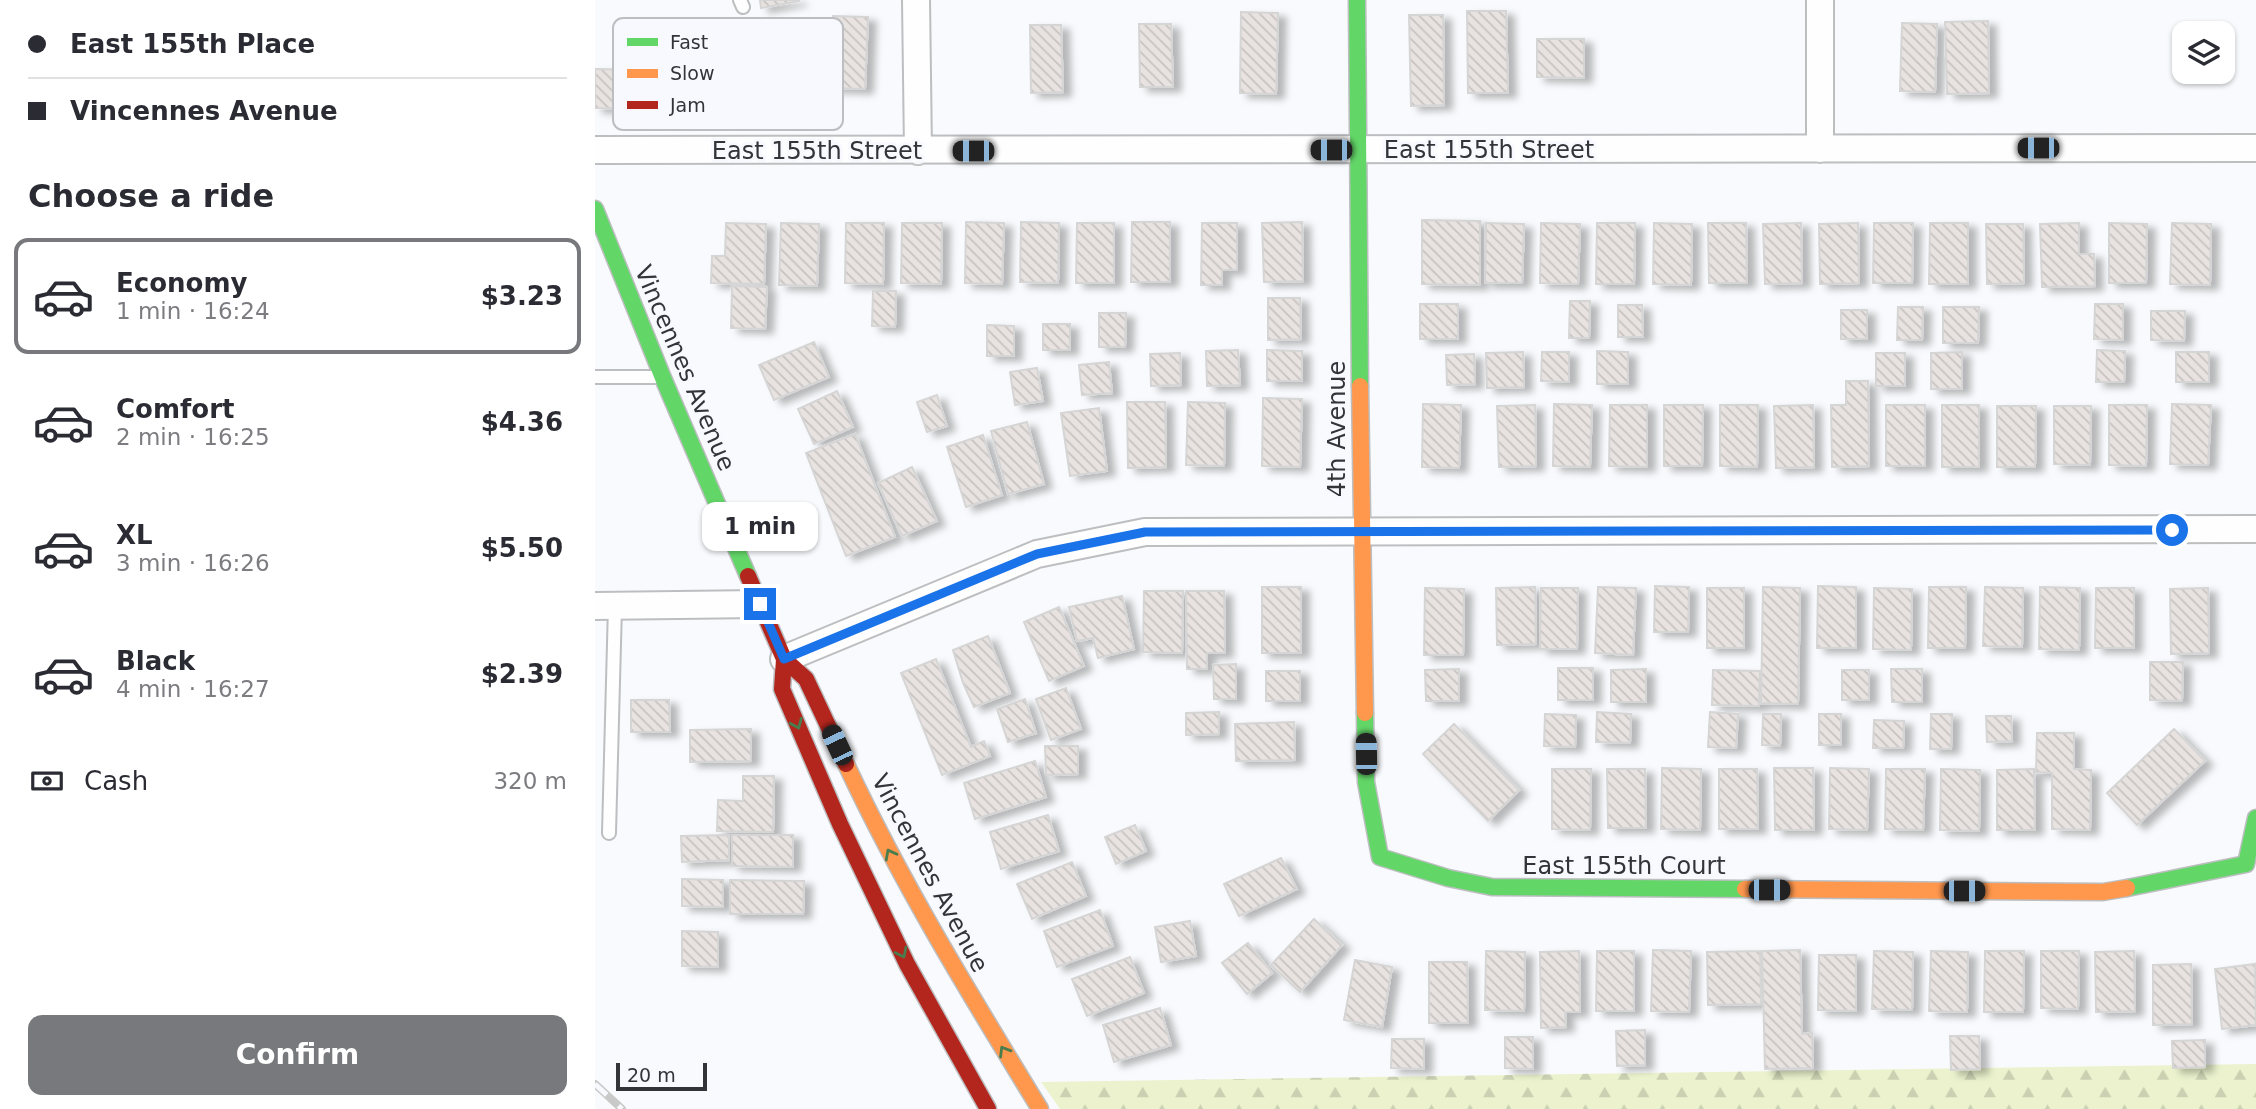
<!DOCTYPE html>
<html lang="en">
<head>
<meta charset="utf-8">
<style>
  :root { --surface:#fff; --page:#f2f2f3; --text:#2b2b33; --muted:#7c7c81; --line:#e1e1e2; --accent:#78797c }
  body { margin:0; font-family:"DejaVu Sans",sans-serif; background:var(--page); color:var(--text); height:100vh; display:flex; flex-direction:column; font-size:26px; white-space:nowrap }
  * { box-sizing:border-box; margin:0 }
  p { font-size:23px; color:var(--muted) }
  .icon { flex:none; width:38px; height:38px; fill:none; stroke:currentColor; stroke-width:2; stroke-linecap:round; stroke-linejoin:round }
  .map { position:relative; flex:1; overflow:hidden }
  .details { display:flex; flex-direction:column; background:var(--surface); width:595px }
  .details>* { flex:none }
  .top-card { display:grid; align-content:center; height:154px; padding:0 28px; background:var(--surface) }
  .tools { position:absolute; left:1577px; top:21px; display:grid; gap:14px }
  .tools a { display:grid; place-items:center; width:63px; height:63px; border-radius:14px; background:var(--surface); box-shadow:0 2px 5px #0004; font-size:35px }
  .scale { position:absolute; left:21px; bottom:18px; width:91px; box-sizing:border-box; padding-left:7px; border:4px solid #333437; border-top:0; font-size:19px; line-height:24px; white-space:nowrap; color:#333437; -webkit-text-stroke:5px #f8f9fe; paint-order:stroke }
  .end { position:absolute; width:32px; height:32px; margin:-16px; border:9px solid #1a73e8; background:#fff; box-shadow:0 0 0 4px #fff }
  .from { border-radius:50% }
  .bubble { position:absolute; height:49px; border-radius:14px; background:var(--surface); box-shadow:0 2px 5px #0004; font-size:23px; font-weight:800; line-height:49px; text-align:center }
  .car { position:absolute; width:21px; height:42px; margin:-21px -10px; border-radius:9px; box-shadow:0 0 5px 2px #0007; background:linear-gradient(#222 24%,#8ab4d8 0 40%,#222 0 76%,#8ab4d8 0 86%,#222 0) }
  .top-card b { display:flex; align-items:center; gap:24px; height:66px; font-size:26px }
  .top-card b+b { border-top:2px solid var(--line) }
  .top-card i { width:18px; height:18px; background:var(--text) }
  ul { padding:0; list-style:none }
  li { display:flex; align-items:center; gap:21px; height:116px; margin:0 14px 10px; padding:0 14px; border:4px solid transparent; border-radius:14px }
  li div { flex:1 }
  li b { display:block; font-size:26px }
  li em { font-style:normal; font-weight:800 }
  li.on { border-color:var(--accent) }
  li>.icon { width:63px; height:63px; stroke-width:1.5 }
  h2 { padding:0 28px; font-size:32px; line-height:84px }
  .pay { display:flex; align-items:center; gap:18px; height:77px; padding:0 28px; font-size:26px }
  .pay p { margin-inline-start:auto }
  .cta { display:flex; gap:14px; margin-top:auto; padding:14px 28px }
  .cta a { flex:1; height:80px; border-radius:14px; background:var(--accent); color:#fff; font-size:28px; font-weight:800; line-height:80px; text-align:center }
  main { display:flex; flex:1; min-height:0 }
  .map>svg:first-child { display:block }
  .forest { fill:url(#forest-firs) }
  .building { fill:url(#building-back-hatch); stroke:#d6d5d5; stroke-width:2; filter:url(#shadow) }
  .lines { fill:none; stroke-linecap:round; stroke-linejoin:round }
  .lane-casing { stroke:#bdbec0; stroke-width:16 }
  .street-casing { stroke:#bdbec0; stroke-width:30 }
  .fast-casing { stroke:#bdbec0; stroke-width:19 }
  .slow-casing { stroke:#bdbec0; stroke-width:19 }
  .jam-casing { stroke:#bdbec0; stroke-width:19 }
  .lane { stroke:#fefeff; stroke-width:12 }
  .street { stroke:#fefeff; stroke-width:26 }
  .fast { stroke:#63d668; stroke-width:16 }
  .slow { stroke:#ff974d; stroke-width:16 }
  .jam { stroke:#b3261e; stroke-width:16 }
  .rail-casing { stroke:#c9c9c9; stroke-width:8 }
  .rail { stroke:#f8f9fe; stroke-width:5; stroke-dasharray:16; stroke-linecap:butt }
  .oneway { stroke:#497d4d }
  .route { stroke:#1a73e8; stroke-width:9 }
  .labels { text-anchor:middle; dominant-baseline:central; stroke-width:6; stroke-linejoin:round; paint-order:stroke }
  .street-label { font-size:24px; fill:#333437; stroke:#f8f9fe }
  .key { fill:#f8f9fe; stroke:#bdbec2; stroke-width:2 }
  .key-label { font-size:19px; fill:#333437 }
</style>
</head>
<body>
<main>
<section class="details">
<div class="top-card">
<b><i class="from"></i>East 155th Place</b>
<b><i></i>Vincennes Avenue</b>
</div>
<h2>Choose a ride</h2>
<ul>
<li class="on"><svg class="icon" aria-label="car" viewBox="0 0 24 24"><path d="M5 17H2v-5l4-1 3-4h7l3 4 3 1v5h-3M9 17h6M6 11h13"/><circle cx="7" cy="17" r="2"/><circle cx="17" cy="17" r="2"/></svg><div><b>Economy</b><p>1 min · 16:24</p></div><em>$3.23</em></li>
<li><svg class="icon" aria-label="car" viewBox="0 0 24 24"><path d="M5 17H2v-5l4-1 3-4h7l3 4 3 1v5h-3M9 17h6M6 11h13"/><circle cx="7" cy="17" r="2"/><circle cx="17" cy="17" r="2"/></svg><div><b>Comfort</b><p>2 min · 16:25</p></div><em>$4.36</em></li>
<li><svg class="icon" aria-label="car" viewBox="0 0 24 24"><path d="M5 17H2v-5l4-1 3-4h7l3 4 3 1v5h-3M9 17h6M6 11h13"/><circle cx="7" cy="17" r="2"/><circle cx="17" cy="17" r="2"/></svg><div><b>XL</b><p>3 min · 16:26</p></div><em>$5.50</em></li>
<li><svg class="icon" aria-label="car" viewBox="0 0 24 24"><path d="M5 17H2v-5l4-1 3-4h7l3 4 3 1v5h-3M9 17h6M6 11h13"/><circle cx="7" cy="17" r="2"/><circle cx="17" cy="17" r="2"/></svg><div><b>Black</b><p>4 min · 16:27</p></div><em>$2.39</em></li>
</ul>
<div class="pay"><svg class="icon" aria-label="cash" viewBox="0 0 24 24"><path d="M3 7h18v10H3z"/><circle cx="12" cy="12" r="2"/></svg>Cash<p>320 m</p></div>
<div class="cta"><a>Confirm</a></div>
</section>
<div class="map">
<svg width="1661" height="1109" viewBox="0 0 1661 1109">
  <defs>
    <pattern id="forest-firs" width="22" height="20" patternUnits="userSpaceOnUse" patternTransform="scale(1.75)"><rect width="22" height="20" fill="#ebf2cd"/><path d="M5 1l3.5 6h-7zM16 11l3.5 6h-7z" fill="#cad0b1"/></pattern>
    <pattern id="building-back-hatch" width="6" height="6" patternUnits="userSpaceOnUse" patternTransform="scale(1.75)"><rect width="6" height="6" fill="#e8e3e0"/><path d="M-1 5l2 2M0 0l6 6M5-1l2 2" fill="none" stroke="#c7c3c1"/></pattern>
    <filter id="shadow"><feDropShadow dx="8" dy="4.5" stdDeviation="3.5" flood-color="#0004"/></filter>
  </defs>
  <rect width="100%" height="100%" fill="#f9fafd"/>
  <path class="forest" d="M1661 1064V1109H465L446 1082Z"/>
  <path class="building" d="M165 0H204V1L166 8Z
    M872 11H911L913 93H873Z
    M646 12 683 13 681 94 645 93Z
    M814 15H848L849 105 816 106Z
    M238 16 273 17 270 89 236 88Z
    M1393 21 1394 93 1352 94 1350 22Z
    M1307 23 1342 24 1340 92 1305 91Z
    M544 24H576L578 87H545Z
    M435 25H466L468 92 436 93Z
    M942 39H989V78L942 77Z
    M0 69 94 71 93 109 0 108Z
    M827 220 885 221V285L827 284Z
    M371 222 409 223 407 284 370 283Z
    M426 222 464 223 463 283 425 282Z
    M537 222H575V282H536Z
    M707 222 708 281 669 282 667 223Z
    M131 223 171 224 169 284 116 283 117 256H130Z
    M186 223 224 224 222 286 184 285Z
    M251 223H289L288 284 250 283Z
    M307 223H347L346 284 306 283Z
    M482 223H519V283H481Z
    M607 223H642V270H627V285H606Z
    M891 223 929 224 927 283H890Z
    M946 223 985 224 983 284 945 283Z
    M1002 223H1040L1039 284H1001Z
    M1059 223 1097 224 1096 285 1058 284Z
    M1113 223H1151L1152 283H1114Z
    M1206 223 1207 283 1170 284 1168 224Z
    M1263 223 1264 283 1225 284 1224 224Z
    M1279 223H1318L1317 283H1278Z
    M1335 223H1373V284H1334Z
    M1484 223V254H1499L1500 286 1447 287 1445 224Z
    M1514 223 1552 224 1551 283H1514Z
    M1577 223 1616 224 1615 285 1575 284Z
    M1391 224H1428L1429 283 1392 284Z
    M137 286 172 287 170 329 136 328Z
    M278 291H301L300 327 277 326Z
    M673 298H705L706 339 673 340Z
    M975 301H995L994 338H974Z
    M825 304H863V339H825Z
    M1500 304H1528V340L1499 339Z
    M1023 305H1047L1048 337H1023Z
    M1303 307H1328L1327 340H1302Z
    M1348 307H1384L1383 343H1348Z
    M1246 310H1272V339H1246Z
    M1556 311H1590L1589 341 1556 340Z
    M504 313H531L530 347H504Z
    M448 324H475V350H448Z
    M392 325 419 326V356H392Z
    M219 342 234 377 179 400 164 365Z
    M643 350 645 385 612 386 611 351Z
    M672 350 707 351V381H672Z
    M1502 350 1530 351 1529 382H1501Z
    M1002 351 1033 352V384H1002Z
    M928 352 929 387 892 388 891 353Z
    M947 352H974V382L946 381Z
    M1367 352V389H1336V353Z
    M1581 352H1614V382H1581Z
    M585 353 586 385 556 386 555 354Z
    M1281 353H1310V386H1281Z
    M879 354 880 384 852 385 851 355Z
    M514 362 517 393 487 395 484 365Z
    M442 368 448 401 420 405 415 372Z
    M1251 381H1273L1274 466 1237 467 1236 405H1251Z
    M242 391 258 427 219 444 203 409Z
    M342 395 352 426 332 432 322 402Z
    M668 398 707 399 705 467 667 466Z
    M532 402H570L571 467 533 468Z
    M593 402 630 403 629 466 591 465Z
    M828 404 866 405 864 468 827 467Z
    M959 404 997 405 995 467 958 466Z
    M1577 404 1616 405 1613 465 1575 464Z
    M940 405 941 466 904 467 902 406Z
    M1015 405H1052V467L1014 466Z
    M1069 405H1108L1107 466H1069Z
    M1125 405H1163L1162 467 1125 466Z
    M1218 405 1219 467 1181 468 1179 406Z
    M1291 405H1330V466H1291Z
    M1347 405H1384V467H1347Z
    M1514 405H1552L1551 466 1514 465Z
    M1402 406H1441L1440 467H1402Z
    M1459 406H1496L1495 465 1459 464Z
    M504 408 512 471 475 476 466 413Z
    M432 422 449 484 413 494 396 431Z
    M260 434 300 537 251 556 211 453Z
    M388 435 407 495 371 507 352 447Z
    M317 467 342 521 307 536 283 483Z
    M1060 586 1094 587 1093 632H1059Z
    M1223 586 1261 587V648H1222Z
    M667 587H706V653H667Z
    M940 587 941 644 902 645 901 588Z
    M1003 587 1041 588 1038 655 1000 653Z
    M1168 587 1205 588 1203 704 1166 703Z
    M1334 587H1371L1370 648H1333Z
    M1390 587 1428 588 1427 647 1388 646Z
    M1445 587 1485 588 1484 650 1444 649Z
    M830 588 869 589 868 655H829Z
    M946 588H983L982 649H945Z
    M1112 588H1149V648H1112Z
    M1279 588 1317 589 1316 650 1278 649Z
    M1501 588H1539V648H1500Z
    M1613 588 1614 653 1576 654 1575 589Z
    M549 591H588L587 653 548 652Z
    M591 591H629L630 653H612V669H592Z
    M527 596 539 649 503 658 498 638 482 641 474 607Z
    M464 607 489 666 454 681 429 622Z
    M393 636 415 693 379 707 368 683 358 650Z
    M341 659 376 747 389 741 395 756 347 775 306 673Z
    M1555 662H1588L1587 701 1555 700Z
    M641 664V699H619L618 665Z
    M963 668H998V700H963Z
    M864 669V701H831L830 670Z
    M1051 669V702H1016V670Z
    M1296 669H1327V702H1297Z
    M1118 670 1165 671 1164 706 1117 705Z
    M1247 670H1274V700H1247Z
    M671 671H705V701H671Z
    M471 688 486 729 456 740 441 699Z
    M430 699 441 733 413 742 402 709Z
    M36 700H74L75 732H36Z
    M624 712V734L591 735V713Z
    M1002 712 1036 714 1035 743 1001 742Z
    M1115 712 1143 714 1141 748 1113 747Z
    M950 714 981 715 980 747 949 746Z
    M1168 714H1186L1185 746 1167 745Z
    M1224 714H1246V745H1224Z
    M1336 714H1357L1356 749H1335Z
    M1391 716H1416L1417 741 1392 742Z
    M1279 720 1309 721 1308 748H1278Z
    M699 722 700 760 641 761 640 724Z
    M859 724 924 790 893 821 828 754Z
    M156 729V761L95 762V730Z
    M1579 729 1610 761 1542 825 1512 793Z
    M1442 733H1479V769L1496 770 1495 830 1457 829V773L1441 772Z
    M450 746H483V774L451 775Z
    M440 761 451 797 380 819 369 783Z
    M1067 768 1106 769 1105 830 1066 829Z
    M1179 768H1218L1219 830H1180Z
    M1235 768 1274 769 1272 830 1234 829Z
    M957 769H996L995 830 957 829Z
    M1012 769H1050L1051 828H1013Z
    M1124 769H1162L1163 829H1124Z
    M1291 769H1330L1328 830 1290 829Z
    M1346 769 1385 770 1384 831 1345 830Z
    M1439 769 1440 830H1402V770Z
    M148 776H179L178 832 122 831 123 800 148 801Z
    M453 815 464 851 406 869 395 832Z
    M540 825 551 851 521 864 510 837Z
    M134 835V860L87 862 86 836Z
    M137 835H198V867L137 866Z
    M686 858 702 889 644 916 629 884Z
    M477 862 491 896 437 919 422 884Z
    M87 879 128 880V907L87 906Z
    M135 880 209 881 208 914H135Z
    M505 910 518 946 462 967 449 931Z
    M719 919 747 945 705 992 676 965Z
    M595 921 601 956 566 962 560 927Z
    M87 931 123 932V967L87 966Z
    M653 943 677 973 652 994 627 963Z
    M1058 950 1096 951 1094 1012 1056 1011Z
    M1205 950 1207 1034 1217 1033 1218 1068 1170 1069 1167 951Z
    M891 951 930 952 929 1011 890 1010Z
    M984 951 985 1012H970L971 1027 946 1028 945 952Z
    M1002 951H1039V1011H1001Z
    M1165 951 1166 1004 1113 1005 1112 952Z
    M1279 951 1318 952 1317 1010 1277 1009Z
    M1336 951 1373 952 1372 1012 1334 1011Z
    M1390 951H1429L1428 1012H1389Z
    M1446 951H1484L1483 1009 1446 1008Z
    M1539 951 1540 1011 1501 1012 1500 952Z
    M1224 955H1261V1011L1223 1010Z
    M535 957 549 993 492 1016 477 979Z
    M760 960 797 967 787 1027 749 1020Z
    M834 962H872L873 1023H834Z
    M1596 964 1597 1024 1558 1025V965Z
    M1660 964 1661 1025 1627 1029 1620 969Z
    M565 1008 576 1045 519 1062 508 1025Z
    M1050 1030V1065L1022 1066 1021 1031Z
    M1355 1036H1384L1385 1069 1356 1070Z
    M910 1037H938V1069L910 1068Z
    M797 1039H829V1069L796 1068Z
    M1610 1040V1067L1578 1068 1577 1041Z"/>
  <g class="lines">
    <defs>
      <path id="lane" d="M145 0 148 7
        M0 377H64
        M14 833 20 606"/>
      <path id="street" d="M321 0 323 151
        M1225 0V149
        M0 150 1661 148
        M0 606 165 604
        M189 659 442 554 550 532 1661 529"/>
      <path id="fast" d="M762 0 765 386
        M0 209 68 378 153 576
        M770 713 771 782 785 857 853 878 897 887 1150 889
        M1532 888 1651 864 1661 818"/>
      <path id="slow" d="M765 386 770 713
        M251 764C307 884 376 996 445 1109
        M1150 889 1508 892 1532 888"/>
      <path id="jam" d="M153 576 189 659 211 679 251 764
        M189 659 187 689 245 824 312 964 393 1109"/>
    </defs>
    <use href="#lane" class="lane-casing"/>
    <use href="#street" class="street-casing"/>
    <use href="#fast" class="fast-casing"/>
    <use href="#slow" class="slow-casing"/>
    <use href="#jam" class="jam-casing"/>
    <use href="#lane" class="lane"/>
    <use href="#street" class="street"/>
    <use href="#fast" class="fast"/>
    <use href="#slow" class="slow"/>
    <use href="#jam" class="jam"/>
    <defs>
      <path id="rail" d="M0 1084 27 1109"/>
    </defs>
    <use href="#rail" class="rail-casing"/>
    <use href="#rail" class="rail"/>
  </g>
  <defs><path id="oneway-chevron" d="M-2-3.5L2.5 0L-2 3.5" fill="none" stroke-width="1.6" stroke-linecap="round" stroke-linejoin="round" transform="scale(1.75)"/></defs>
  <g class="oneway">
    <use href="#oneway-chevron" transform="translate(202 724) rotate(67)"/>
    <use href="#oneway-chevron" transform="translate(295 854) rotate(-118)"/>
    <use href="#oneway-chevron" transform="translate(307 953) rotate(64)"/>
    <use href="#oneway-chevron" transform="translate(409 1051) rotate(-121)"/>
  </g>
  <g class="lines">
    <path class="route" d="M165 604 189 659 442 554 550 532 1577 530"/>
  </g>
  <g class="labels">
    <g class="street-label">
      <text x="894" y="150">East 155th Street</text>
      <text x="222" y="151">East 155th Street</text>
      <text transform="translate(90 368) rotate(67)">Vincennes Avenue</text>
      <text transform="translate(742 429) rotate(-90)">4th Avenue</text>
      <text x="1029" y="866">East 155th Court</text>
      <text transform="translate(335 873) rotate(62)">Vincennes Avenue</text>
    </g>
  </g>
  <rect x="18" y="18" width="230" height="112" rx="10" class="key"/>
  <rect x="32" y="38" width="31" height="8" fill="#63d668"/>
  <rect x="32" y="69" width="31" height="9" fill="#ff974d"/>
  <rect x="32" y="101" width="31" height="8" fill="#b3261e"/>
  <g class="key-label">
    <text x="75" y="49">Fast</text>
    <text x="75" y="80">Slow</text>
    <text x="75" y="112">Jam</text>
  </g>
</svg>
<div class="tools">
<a><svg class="icon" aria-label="layers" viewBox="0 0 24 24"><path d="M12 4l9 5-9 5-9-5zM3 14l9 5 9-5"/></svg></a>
</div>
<div class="scale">20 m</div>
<i class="end from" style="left:1577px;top:530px"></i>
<i class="end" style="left:165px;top:604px"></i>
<div class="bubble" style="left:107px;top:502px;width:116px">1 min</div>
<i class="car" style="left:1443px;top:148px;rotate:270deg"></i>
<i class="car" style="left:736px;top:150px;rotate:270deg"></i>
<i class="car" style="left:378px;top:151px;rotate:270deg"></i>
<i class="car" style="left:242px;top:745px;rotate:335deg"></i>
<i class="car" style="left:771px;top:754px;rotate:359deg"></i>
<i class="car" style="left:1174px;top:890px;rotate:90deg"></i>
<i class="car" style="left:1369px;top:891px;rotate:90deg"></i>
</div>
</main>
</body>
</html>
